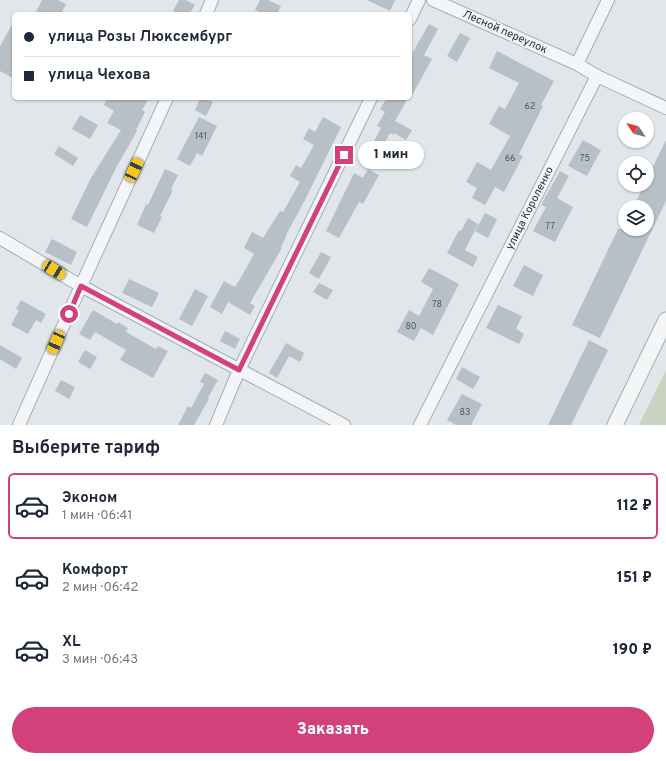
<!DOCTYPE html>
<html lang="ru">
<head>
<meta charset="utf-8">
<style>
  :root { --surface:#fff; --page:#f2f2f3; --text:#1f2937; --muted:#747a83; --line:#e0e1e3; --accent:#d24179 }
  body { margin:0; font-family:Overpass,sans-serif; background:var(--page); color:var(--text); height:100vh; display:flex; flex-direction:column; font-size:15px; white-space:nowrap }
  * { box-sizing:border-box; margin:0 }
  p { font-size:13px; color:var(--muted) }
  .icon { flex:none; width:22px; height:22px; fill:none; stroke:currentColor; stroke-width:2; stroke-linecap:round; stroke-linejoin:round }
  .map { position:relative; height:425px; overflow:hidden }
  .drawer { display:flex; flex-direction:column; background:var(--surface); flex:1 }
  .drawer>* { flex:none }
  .hud { position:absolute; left:12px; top:12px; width:400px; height:88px; border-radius:6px; box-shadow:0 1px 3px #0004; display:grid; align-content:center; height:88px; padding:0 12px; background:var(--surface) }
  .needle { width:26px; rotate:305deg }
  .buttons { position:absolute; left:618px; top:112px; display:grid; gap:8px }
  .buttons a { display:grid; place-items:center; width:36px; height:36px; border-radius:50%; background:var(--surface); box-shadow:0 1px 3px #0004; font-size:20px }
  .end { position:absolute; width:18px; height:18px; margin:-9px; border:5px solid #d24179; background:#fff; box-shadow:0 0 0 2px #fff }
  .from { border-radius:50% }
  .bubble { position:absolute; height:28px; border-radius:14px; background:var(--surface); box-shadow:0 1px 3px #0004; font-size:13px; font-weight:800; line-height:28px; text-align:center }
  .car { position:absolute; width:12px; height:24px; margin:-12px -6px; border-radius:5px; box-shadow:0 0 3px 1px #0007; background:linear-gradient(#f5c518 24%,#345 0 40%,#f5c518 0 76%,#345 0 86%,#f5c518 0) }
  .hud b { display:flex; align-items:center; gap:14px; height:38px; font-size:15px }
  .hud b+b { border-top:1px solid var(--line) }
  .hud i { width:10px; height:10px; background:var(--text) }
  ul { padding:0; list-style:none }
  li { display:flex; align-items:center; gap:12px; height:66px; margin:0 8px 6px; padding:0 4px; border:2px solid transparent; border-radius:6px }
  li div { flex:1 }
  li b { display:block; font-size:15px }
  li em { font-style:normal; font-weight:800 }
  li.current { border-color:var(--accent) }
  li>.icon { width:36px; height:36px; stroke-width:1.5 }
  h2 { padding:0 12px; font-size:18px; line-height:48px }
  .primary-button { display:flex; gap:8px; margin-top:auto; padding:8px 12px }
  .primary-button a { flex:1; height:46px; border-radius:24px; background:var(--accent); color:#fff; font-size:16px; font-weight:800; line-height:46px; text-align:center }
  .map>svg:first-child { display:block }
  .green { fill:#cad3c1 }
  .building { fill:#b7c0c6 }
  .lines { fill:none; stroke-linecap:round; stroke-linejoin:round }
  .minor-casing { stroke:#a5aeb3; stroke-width:14 }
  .tertiary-casing { stroke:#a5aeb3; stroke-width:17 }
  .minor { stroke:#f3f5f7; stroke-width:12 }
  .tertiary { stroke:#f3f5f7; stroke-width:15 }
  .route { stroke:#d24179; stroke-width:5 }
  .labels { text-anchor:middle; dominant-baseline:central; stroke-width:3; stroke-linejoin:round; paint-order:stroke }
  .number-label { font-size:9px; fill:#4c5962 }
  .street-label { font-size:11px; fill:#283741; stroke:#eff4f7 }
</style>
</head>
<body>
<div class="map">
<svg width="666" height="425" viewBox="0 0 666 425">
  <rect width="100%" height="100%" fill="#e0e6e9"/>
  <path class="green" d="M666 370V425H639Z"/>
  <path class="building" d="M42 0H58L66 4 61 14H35Z
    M179 0H186L195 5 189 14H179L173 11Z
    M260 0H268L281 6 277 14H263L255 10Z
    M367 0H395L390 11Z
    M14 21V79L0 71V46Z
    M429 24 438 29 424 55 432 59 410 99V57Z
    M460 33 470 38 457 62 447 56Z
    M497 51 554 81 541 105 543 106 519 154 523 156 504 192 495 187 485 205 472 198 477 188 466 182 477 162 491 170 510 136 489 124 499 106 505 109 519 83 489 68Z
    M107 98H149L142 110 145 112 136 130 137 131 117 166 87 227 71 219 91 178 121 130 107 123 114 111 104 105Z
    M200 98H205L213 102 206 116 195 110Z
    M387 98H408L395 121 412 130 406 140 394 133 393 135 390 133 375 161 366 156 381 128 377 126 385 112 380 109Z
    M80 115 98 125 90 139 72 129Z
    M199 117 217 126 202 156 197 153 190 166 177 159Z
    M323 117 341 127 305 200 286 235H287L281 247 282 248 250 303 255 306 250 315 228 302 222 314 210 307 224 281 235 287 244 272 254 254 244 248 252 232 263 238 280 211 283 212 300 182 290 176 296 165 301 168 314 145 303 139 309 128 315 132Z
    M583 140 601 150 587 176 568 166Z
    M666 140V201L600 338 572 325 618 229H647V207H633L644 185H647V179Z
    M59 146 78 158 73 166 54 154Z
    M165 169 178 175 171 189 173 190 160 216 162 217 154 233 137 225 146 204 148 205Z
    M368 169 379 175 363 204 359 202 339 238 326 231 354 173 363 178Z
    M560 171 569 176 557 198 573 207 555 242 533 231 546 207 541 205Z
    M485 213 497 219 488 238 475 231Z
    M468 218 478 224 465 250 478 257 473 267 447 253 459 230 461 231Z
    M52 239 77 252 71 265 45 252Z
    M321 252 331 257 319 279 309 273Z
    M524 265 543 275 533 296 513 286Z
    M429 268 459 284 433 335 421 328 414 341 397 332 409 310 419 316 433 289 421 282Z
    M129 279 159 293 152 307 122 293Z
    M319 283 333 290 327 300 313 292Z
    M195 289 208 296 192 326 179 319Z
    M21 300 46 314 41 323 36 320 28 334 11 325 19 310 16 309Z
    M498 305 522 316 516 329 524 334 519 344 486 328Z
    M93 310 117 324 118 322 128 328 126 332 156 349 158 346 168 351 153 378 120 360 126 350 95 332 90 340 79 334Z
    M225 331 240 339 235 349 220 341Z
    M589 340 608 350 571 425H548Z
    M286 343 304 353 300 362 289 356 277 378 269 373Z
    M0 345 22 358 16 369 0 359Z
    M85 350 97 357 90 369 78 362Z
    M462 367 480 377 473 389 456 379Z
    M205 373 218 380 208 398 209 399 194 425H178L188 406 191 408 204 384 200 382Z
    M61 380 75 387 69 399 55 391Z
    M462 394 482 404 471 425H456L447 420Z"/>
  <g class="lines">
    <defs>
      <g id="minor">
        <path d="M206 14 212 0"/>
        <path d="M410 19 419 0"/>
        <path d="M577 64 608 0"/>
        <path d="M597 76 666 108"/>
        <path d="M0 238 81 286 344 425"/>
        <path d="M19 425 81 286 167 98"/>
        <path d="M216 425 239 370 371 98"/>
        <path id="s1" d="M420 425 597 76 577 64 433 0"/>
      </g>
      <path id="tertiary" d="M615 425 666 320"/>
    </defs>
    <use href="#minor" class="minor-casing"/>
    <use href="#tertiary" class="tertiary-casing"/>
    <use href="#minor" class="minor"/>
    <use href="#tertiary" class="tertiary"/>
  </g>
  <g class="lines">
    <path class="route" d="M69 314 81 286 239 370 344 155"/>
  </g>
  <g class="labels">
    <g class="number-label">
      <text x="530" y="106">62</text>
      <text x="201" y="136">141</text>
      <text x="510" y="158">66</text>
      <text x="585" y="158">75</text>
      <text x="550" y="226">77</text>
      <text x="437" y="304">78</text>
      <text x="411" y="326">80</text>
      <text x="465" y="412">83</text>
    </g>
    <g class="street-label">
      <text transform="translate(505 32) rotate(24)">Лесной переулок</text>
      <text stroke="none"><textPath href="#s1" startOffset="243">улица Короленко</textPath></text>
    </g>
  </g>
</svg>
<div class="buttons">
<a><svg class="needle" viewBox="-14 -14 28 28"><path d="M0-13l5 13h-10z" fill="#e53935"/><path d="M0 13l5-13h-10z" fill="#747a83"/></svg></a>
<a><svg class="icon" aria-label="locate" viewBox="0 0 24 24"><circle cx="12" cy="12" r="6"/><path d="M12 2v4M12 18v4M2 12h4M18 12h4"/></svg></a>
<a><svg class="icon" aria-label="layers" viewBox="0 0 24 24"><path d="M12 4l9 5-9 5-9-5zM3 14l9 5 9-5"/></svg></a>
</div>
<i class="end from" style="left:69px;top:314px"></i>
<i class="end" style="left:344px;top:155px"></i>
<div class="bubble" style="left:358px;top:141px;width:66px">1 мин</div>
<i class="car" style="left:134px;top:170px;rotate:25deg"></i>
<i class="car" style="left:54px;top:270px;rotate:121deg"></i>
<i class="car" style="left:56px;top:342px;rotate:204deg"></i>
<div class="hud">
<b><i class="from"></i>улица Розы Люксембург</b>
<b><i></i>улица Чехова</b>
</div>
</div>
<section class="drawer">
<h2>Выберите тариф</h2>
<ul>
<li class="current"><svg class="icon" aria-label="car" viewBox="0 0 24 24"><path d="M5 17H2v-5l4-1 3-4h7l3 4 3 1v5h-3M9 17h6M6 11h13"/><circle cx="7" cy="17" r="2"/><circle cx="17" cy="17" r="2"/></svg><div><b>Эконом</b><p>1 мин · 06:41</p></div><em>112 ₽</em></li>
<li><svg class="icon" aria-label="car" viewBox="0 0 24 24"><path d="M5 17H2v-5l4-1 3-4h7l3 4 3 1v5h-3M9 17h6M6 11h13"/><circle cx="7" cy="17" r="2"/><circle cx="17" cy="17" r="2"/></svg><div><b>Комфорт</b><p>2 мин · 06:42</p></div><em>151 ₽</em></li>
<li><svg class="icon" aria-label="car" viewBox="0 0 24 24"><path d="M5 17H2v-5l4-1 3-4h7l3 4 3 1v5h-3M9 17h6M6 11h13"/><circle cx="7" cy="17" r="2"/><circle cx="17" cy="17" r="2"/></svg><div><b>XL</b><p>3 мин · 06:43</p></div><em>190 ₽</em></li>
</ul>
<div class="primary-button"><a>Заказать</a></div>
</section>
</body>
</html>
